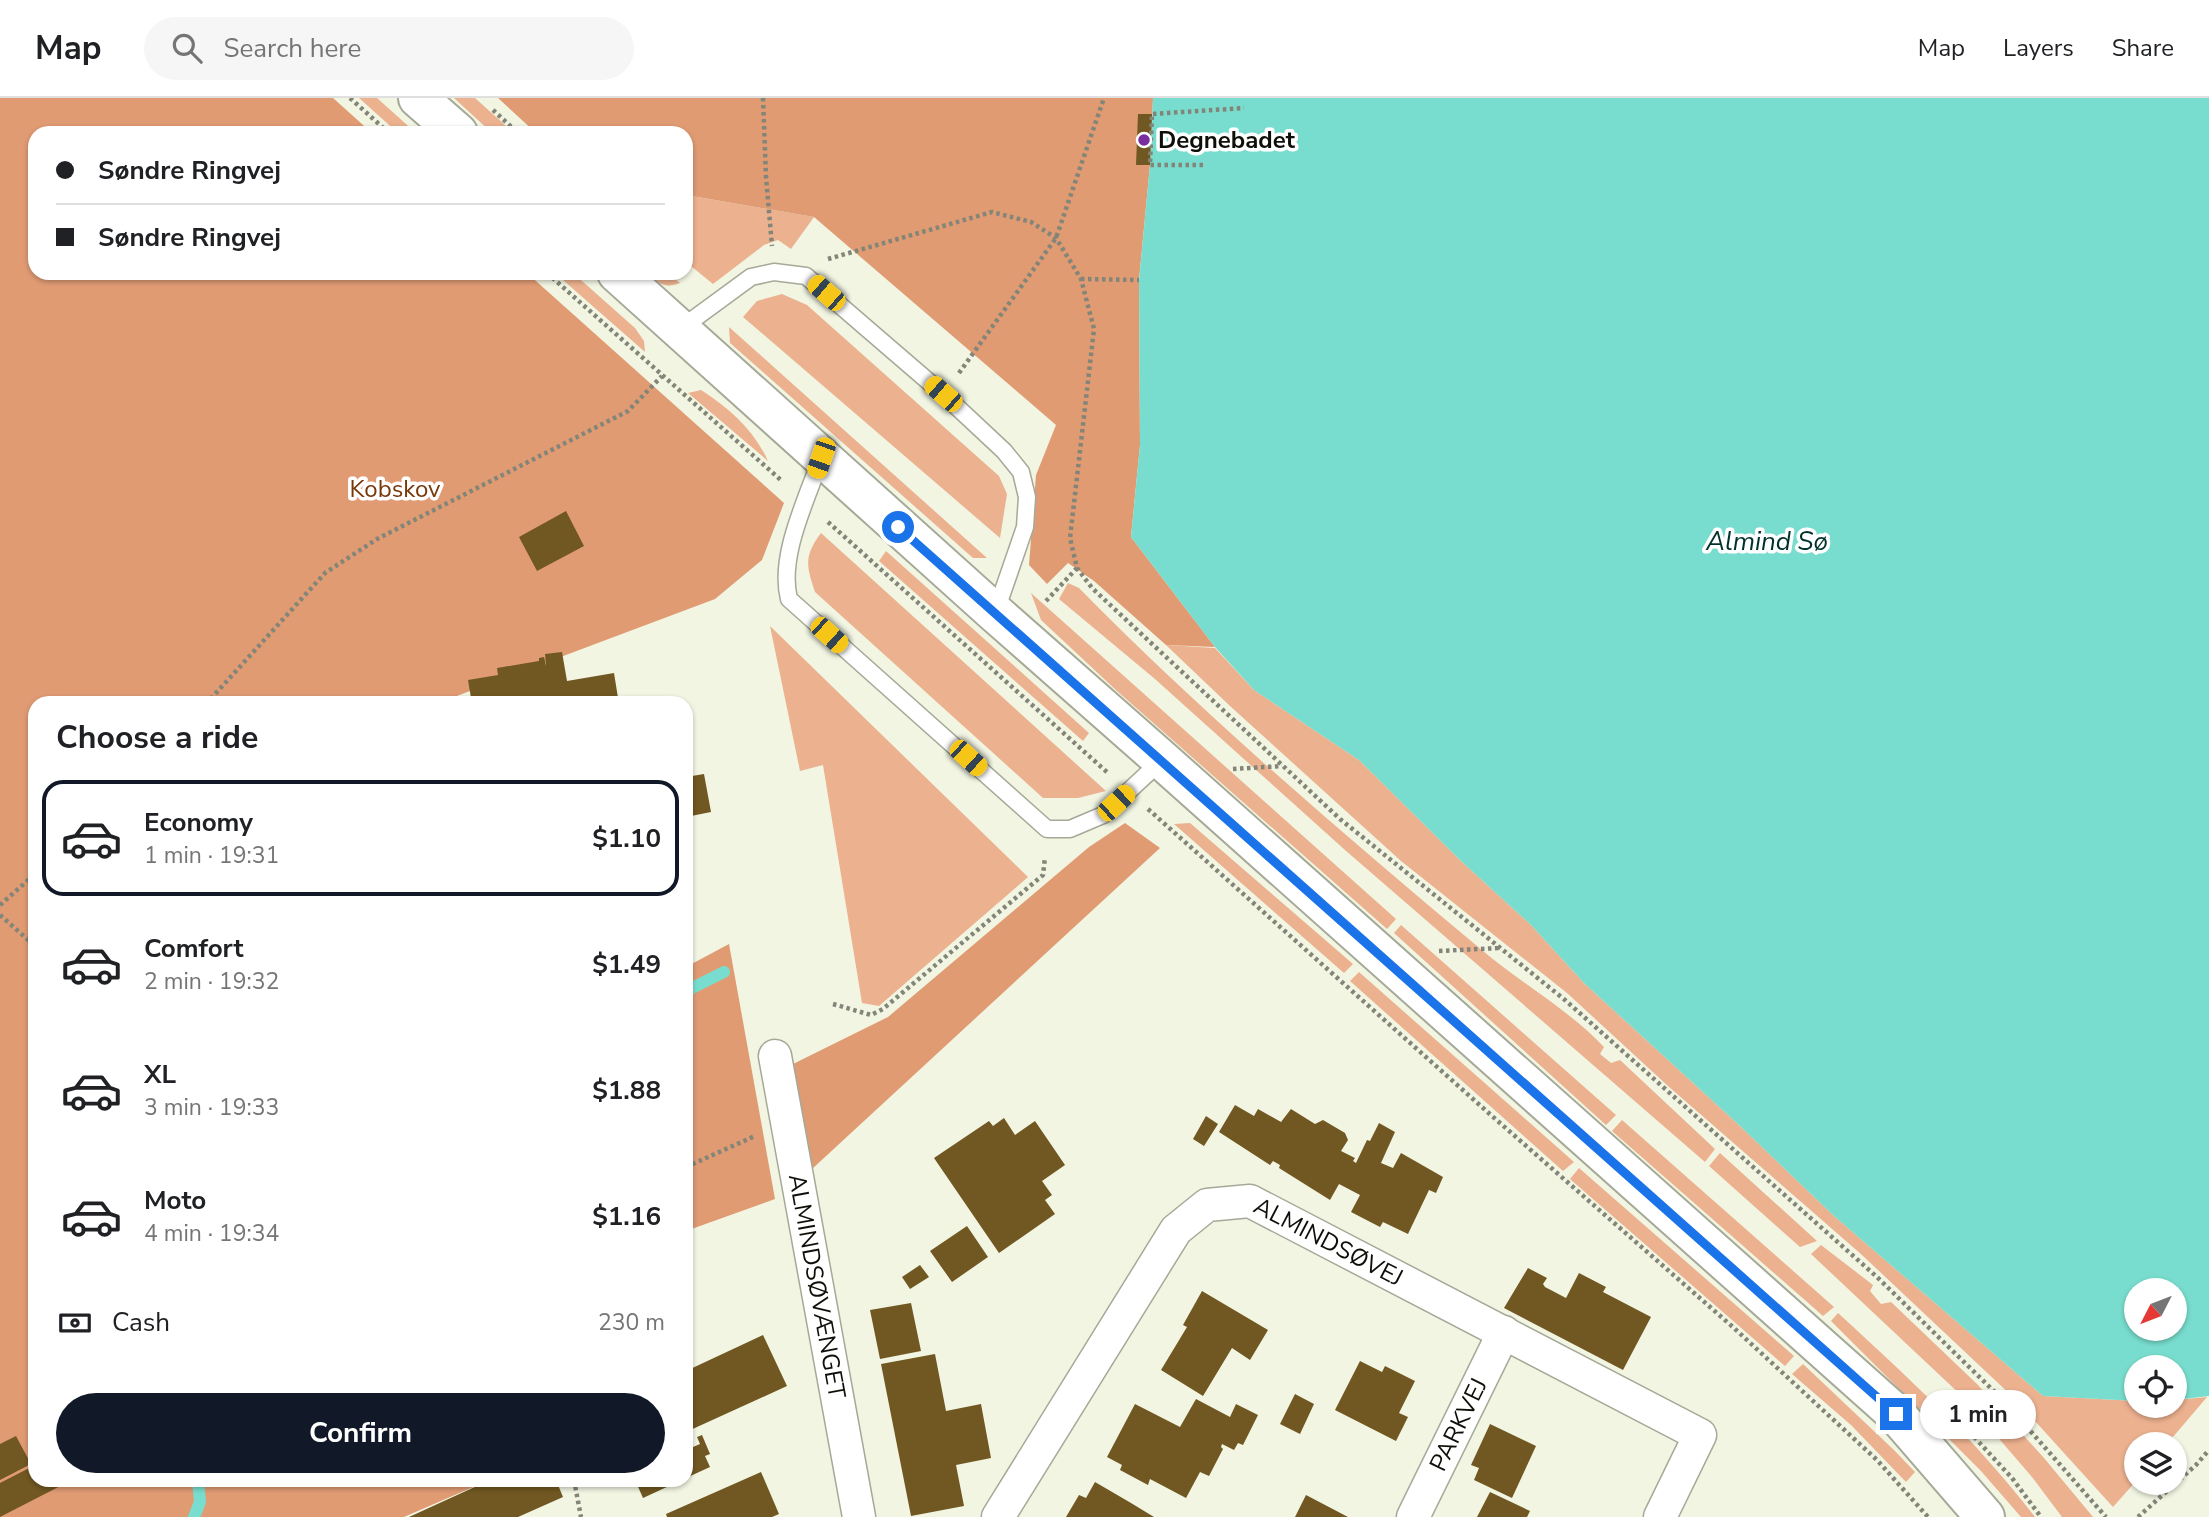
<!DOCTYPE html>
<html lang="en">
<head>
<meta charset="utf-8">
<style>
  :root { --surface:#fff; --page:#f6f6f6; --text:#202124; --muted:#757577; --line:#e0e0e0; --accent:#111827 }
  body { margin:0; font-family:"Nunito Sans",sans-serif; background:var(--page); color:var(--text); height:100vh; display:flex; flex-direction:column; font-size:26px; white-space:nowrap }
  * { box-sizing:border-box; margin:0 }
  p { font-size:23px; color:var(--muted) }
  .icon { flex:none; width:38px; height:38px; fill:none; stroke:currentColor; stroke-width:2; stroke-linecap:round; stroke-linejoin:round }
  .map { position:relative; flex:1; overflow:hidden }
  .sheet { position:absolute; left:28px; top:598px; width:665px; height:791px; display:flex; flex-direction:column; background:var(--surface); border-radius:21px; box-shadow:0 2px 5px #0004 }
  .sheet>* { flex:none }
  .guide { position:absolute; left:28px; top:28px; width:665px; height:154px; border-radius:21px; box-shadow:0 2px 5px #0004; display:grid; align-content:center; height:154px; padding:0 28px; background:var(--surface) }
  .needle { width:46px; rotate:228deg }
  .fabs { position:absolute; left:2124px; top:1180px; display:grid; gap:14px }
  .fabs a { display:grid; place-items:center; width:63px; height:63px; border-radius:50%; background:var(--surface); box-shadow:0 2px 5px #0004; font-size:35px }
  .end { position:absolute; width:32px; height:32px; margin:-16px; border:9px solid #1a73e8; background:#fff; box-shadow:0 0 0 4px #fff }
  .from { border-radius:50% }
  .bubble { position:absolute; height:49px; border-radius:24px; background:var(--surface); box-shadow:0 2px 5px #0004; font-size:23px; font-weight:700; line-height:49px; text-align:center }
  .car { position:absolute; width:21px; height:42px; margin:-21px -10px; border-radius:9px; box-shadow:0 0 5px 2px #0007; background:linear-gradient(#f5c518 24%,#345 0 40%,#f5c518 0 76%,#345 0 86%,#f5c518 0) }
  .guide b { display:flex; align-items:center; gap:24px; height:66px; font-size:26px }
  .guide b+b { border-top:2px solid var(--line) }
  .guide i { width:18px; height:18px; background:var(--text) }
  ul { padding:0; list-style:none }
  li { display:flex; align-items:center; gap:21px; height:116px; margin:0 14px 10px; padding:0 14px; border:4px solid transparent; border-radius:21px }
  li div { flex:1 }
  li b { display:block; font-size:26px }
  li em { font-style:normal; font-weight:700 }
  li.selected { border-color:var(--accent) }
  li>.icon { width:63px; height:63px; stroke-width:1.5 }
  h2 { padding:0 28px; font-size:32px; line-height:84px }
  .pay { display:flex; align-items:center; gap:18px; height:77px; padding:0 28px; font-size:26px }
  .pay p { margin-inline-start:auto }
  .cta { display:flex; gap:14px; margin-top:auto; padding:14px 28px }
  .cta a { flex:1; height:80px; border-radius:42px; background:var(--accent); color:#fff; font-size:28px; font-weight:700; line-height:80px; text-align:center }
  header { display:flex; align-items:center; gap:42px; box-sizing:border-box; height:98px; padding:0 35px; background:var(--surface); border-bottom:2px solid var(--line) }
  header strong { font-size:33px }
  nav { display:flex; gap:38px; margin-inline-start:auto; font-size:24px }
  .search { width:490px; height:63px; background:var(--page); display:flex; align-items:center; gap:18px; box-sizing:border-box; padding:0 24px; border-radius:38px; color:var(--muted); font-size:26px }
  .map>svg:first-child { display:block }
  .green { fill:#ecb18f }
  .forest { fill:#e09b73 }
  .water { fill:#78ddce; fill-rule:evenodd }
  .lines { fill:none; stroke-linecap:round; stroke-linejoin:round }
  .stream { stroke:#78ddce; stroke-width:12 }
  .building { fill:#715721 }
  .lane-casing { stroke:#a5a997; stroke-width:19 }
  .street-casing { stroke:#a5a997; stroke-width:35 }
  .primary-casing { stroke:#a5a997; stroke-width:42 }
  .path { stroke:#828578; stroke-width:4.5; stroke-dasharray:3.5 3.5; stroke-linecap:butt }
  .lane { stroke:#fff; stroke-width:16 }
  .street { stroke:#fff; stroke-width:32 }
  .primary { stroke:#fff; stroke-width:38 }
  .route { stroke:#1a73e8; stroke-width:9 }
  .poi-dot { fill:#792d9f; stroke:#fff; stroke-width:2.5 }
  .labels { text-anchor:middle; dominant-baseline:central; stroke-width:7; stroke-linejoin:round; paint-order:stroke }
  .poi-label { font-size:24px; font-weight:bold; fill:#0e0f09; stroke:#fff; text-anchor:start }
  .park-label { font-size:24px; fill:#78390a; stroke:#fff }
  .street-label { font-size:24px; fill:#0e0f09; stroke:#fff }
  .water-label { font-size:26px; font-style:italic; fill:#00322c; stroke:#fff }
</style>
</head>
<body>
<header>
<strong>Map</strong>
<div class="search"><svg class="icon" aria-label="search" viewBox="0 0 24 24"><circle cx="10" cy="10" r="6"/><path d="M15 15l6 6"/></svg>Search here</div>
<nav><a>Map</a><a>Layers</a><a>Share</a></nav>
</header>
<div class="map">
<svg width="2209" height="1419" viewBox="0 0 2209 1419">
  <rect width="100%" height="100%" fill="#f1f5e2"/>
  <path class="green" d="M359 0H377L416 35H398Z
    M454 0H475L514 35H492Z
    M686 97 814 119 791 151 778 142 764 147 713 186 686 164Z
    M555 175H573L635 230 644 243 645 254Z
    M647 175H669L680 185C665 191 658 185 647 175Z
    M782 196 807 207 999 378 1007 396 1000 440 743 219 757 203Z
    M729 229 987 460H973L730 245Z
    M701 292C729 310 754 332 768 363L688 295Z
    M821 435 1106 693 1078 700H1043L815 494C806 467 804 458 821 435Z
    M886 453 1089 635 1083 643 879 463Z
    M1068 485 1079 490C1206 619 1344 737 1483 853 1522 886 1568 911 1604 949L1600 956 1611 965 1620 962 1715 1051 1705 1064 1345 752 1155 581 1059 501Z
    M1031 495 1396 821 1387 831 1117 593 1041 522Z
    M770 528 1028 779 879 908 862 905 823 667 800 673Z
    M1166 547 1215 550 1254 592 1359 662 1461 763 1531 827 1584 885 1740 1028 1834 1118 2043 1298 2137 1303V1307H2175V1302L2207 1299 2167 1346H2137V1382L2113 1409 2014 1300 1862 1157 1668 988 1567 895 1401 763 1230 608Z
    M1190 725 1353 866 1344 875 1174 726Z
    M1401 827 1616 1017 1606 1027 1394 835Z
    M1359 874 1574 1064 1563 1073 1350 883Z
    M1622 1022 1834 1209 1823 1218 1612 1033Z
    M1720 1055 1817 1143 1800 1149 1709 1068Z
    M1579 1070 1794 1258 1785 1268 1570 1081Z
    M1821 1147 1873 1187 1870 1193 1881 1206 1891 1204 1977 1286 2044 1360 2093 1419H2062L2032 1379 1964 1300 1811 1156Z
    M1838 1215C1909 1280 1976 1342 2035 1419H2021L1981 1373 1831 1223Z
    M1803 1266 1895 1353 1915 1374 1906 1384 1851 1327 1792 1276Z"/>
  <path class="forest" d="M0 0H333L372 35H35V175H527L784 405 762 462 715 501 438 605 35 606V1382L487 1383 404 1419H0Z
    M498 0H1153L1150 67 1139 182 1140 347 1131 439 1215 549 1166 547 1094 483 1068 465 1047 486 1029 467 1036 377 1056 327 814 119 686 97V35H536Z
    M1125 725 1160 750 812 1071 793 966 888 919 1089 749Z
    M729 846 775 1101 686 1133V869Z"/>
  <path class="water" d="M1153 0H2209V1298L2175 1302V1269H2137V1303L2043 1298 1834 1118 1740 1028 1584 885 1531 827 1461 763 1359 662 1254 592 1215 549 1131 439 1140 347 1139 182 1150 67ZM2137 1192H2175V1230H2137Z"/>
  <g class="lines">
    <path class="stream" d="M686 893 724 874
      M194 1419 200 1404 198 1382"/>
  </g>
  <path class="building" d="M1138 16H1152L1150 67H1136Z
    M566 413 584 448 537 473 519 439Z
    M562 554 567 583 614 575 619 606H472L468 582 498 577 497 570 539 563V560L544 559 546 568 545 556Z
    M704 676 711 714 686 719V679Z
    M1235 1007 1254 1018 1258 1011 1281 1024 1291 1011 1315 1026 1323 1022 1345 1035 1348 1042 1341 1053 1355 1060 1353 1063 1356 1065 1367 1042 1370 1043 1379 1025 1395 1034 1381 1065 1393 1070 1401 1055 1443 1079 1436 1095 1429 1092 1408 1136 1383 1124 1380 1129 1351 1114 1360 1097 1339 1086 1330 1102 1279 1070 1280 1067 1273 1063 1270 1067 1219 1034Z
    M1206 1018 1218 1026 1204 1048 1193 1041Z
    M1004 1020 1015 1037 1035 1023 1065 1067 1042 1083 1052 1097 1045 1102 1055 1116 999 1155 934 1060 989 1023 993 1028Z
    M967 1128 988 1159 952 1184 930 1153Z
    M920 1167 929 1179 910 1191 902 1179Z
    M1528 1170 1547 1180 1543 1186 1545 1189 1566 1200 1579 1175 1606 1189 1603 1194 1651 1219 1623 1272 1504 1210Z
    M1202 1193 1268 1232 1250 1262 1232 1250 1203 1298 1161 1272 1187 1229 1183 1227Z
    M911 1205 921 1253 880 1261 870 1212Z
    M763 1237 787 1288 686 1334V1273Z
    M935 1256 946 1313 981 1306 991 1360 956 1367 964 1408 911 1418 881 1266Z
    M1360 1263 1382 1274 1385 1268 1415 1283 1399 1315 1408 1319 1396 1343 1335 1312Z
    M1295 1296 1314 1306 1300 1336 1280 1326Z
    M1196 1301 1230 1319 1236 1306 1258 1317 1243 1347 1238 1345 1234 1352 1222 1346 1221 1349 1223 1351 1209 1378 1200 1374 1186 1400 1150 1381 1148 1387 1120 1372 1122 1367 1107 1359 1135 1306 1180 1329Z
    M1490 1326 1536 1348 1512 1400 1474 1382 1479 1370 1471 1367Z
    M702 1337 710 1356 705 1358 710 1369 686 1380V1352L700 1346 697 1339Z
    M16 1338 31 1366 0 1382V1346Z
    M35 1367V1382H72L0 1419V1385Z
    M761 1374 779 1416 772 1419H667L666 1416Z
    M490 1382H556L563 1399 518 1419H409Z
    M635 1382H682L643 1400Z
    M1095 1384 1131 1405 1154 1419H1066L1079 1397 1086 1400Z
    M1490 1394 1530 1413 1527 1419H1477Z
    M1306 1397 1348 1419H1295Z"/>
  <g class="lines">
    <defs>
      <path id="lane" d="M680 231 751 179 774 174 806 178 943 296 1004 353 1021 374 1027 399 1025 429 996 513
        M821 360C807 401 778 458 789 501L1047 731H1070L1103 717 1162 662"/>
      <g id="street">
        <path id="s1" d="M775 958 859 1419"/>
        <path id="s2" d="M998 1419 1176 1132 1207 1107 1250 1103 1700 1337 1660 1419"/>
        <path id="s3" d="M1413 1419 1504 1234"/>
      </g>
      <path id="primary" d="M418 0 458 35
        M617 175 995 515 1162 662 1896 1316 1985 1419"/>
    </defs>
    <use href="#lane" class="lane-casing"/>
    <use href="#street" class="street-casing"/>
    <use href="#primary" class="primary-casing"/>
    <path class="path" d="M350 0 389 35
      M763 0 766 79 772 148
      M493 12 518 35
      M1203 67H1150L1152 16 1244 10
      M828 161 992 114 1031 124 1056 140 1081 181 1094 231 1070 440 1077 470 1092 490 1340 721 1565 902 1877 1179 2004 1303 2106 1419
      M547 175 782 383
      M1081 181 1139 182
      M959 275 1056 140 1104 0
      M828 424 1108 675
      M1046 503 1077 470
      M206 606 325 475 377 441 628 313 662 278
      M1233 671 1282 668
      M1148 711 1492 1018 1734 1230 1877 1362 1928 1419
      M0 807 35 776
      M0 817 35 848
      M1439 853 1499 850
      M833 906 871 917 883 911 1043 777 1045 759
      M686 1069 755 1038
      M1941 1303 2012 1380 2041 1419
      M574 1382 581 1419
      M2138 1419 2196 1367 2209 1352"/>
    <use href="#lane" class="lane"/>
    <use href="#street" class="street"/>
    <use href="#primary" class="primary"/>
  </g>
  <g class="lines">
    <path class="route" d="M898 429 1896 1316"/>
  </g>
  <circle class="poi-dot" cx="1144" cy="42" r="7"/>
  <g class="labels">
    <g class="poi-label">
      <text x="1158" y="42">Degnebadet</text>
    </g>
    <g class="park-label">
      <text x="395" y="391">Kobskov</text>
    </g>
    <g class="street-label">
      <text stroke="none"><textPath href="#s2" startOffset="509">ALMINDSØVEJ</textPath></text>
      <text stroke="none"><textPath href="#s1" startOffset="234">ALMINDSØVÆNGET</textPath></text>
      <text stroke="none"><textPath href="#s3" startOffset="103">PARKVEJ</textPath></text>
    </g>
    <g class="water-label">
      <text x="1767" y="443">Almind Sø</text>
    </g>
  </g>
</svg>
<div class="fabs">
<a><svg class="needle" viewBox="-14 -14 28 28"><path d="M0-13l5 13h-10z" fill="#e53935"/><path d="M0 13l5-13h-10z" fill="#757577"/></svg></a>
<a><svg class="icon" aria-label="locate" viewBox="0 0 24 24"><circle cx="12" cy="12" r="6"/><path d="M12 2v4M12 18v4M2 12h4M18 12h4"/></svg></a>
<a><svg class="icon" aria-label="layers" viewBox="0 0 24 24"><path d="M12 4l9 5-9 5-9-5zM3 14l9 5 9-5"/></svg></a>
</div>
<i class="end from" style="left:898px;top:429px"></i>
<i class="end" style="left:1896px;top:1316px"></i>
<div class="bubble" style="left:1920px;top:1292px;width:116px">1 min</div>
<i class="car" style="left:826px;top:195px;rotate:311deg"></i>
<i class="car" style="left:943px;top:296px;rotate:311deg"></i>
<i class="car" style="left:821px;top:360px;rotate:199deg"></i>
<i class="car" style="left:829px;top:537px;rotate:132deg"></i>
<i class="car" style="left:968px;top:660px;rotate:132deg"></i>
<i class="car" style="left:1116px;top:705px;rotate:47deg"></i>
<div class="guide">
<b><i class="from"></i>Søndre Ringvej</b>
<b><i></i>Søndre Ringvej</b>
</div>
<section class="sheet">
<h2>Choose a ride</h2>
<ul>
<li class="selected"><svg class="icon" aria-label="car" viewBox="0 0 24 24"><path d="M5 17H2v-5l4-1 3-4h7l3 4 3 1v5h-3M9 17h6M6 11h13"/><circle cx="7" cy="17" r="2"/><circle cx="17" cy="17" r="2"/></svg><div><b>Economy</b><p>1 min · 19:31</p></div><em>$1.10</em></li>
<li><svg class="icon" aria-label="car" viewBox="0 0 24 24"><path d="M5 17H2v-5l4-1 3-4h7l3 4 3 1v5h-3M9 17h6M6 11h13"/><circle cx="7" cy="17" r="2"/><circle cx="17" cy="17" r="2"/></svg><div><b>Comfort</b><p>2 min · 19:32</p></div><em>$1.49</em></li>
<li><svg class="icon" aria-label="car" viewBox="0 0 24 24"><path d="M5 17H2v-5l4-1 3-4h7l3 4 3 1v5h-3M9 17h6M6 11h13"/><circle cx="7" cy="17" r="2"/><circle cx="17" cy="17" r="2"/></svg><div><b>XL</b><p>3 min · 19:33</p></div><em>$1.88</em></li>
<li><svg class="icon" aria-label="car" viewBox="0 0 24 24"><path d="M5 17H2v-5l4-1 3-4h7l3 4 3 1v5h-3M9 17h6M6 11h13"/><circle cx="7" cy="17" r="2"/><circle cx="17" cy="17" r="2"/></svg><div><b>Moto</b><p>4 min · 19:34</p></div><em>$1.16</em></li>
</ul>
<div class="pay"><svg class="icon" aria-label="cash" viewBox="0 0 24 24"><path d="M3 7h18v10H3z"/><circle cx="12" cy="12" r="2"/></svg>Cash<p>230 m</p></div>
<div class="cta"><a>Confirm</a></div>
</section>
</div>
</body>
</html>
